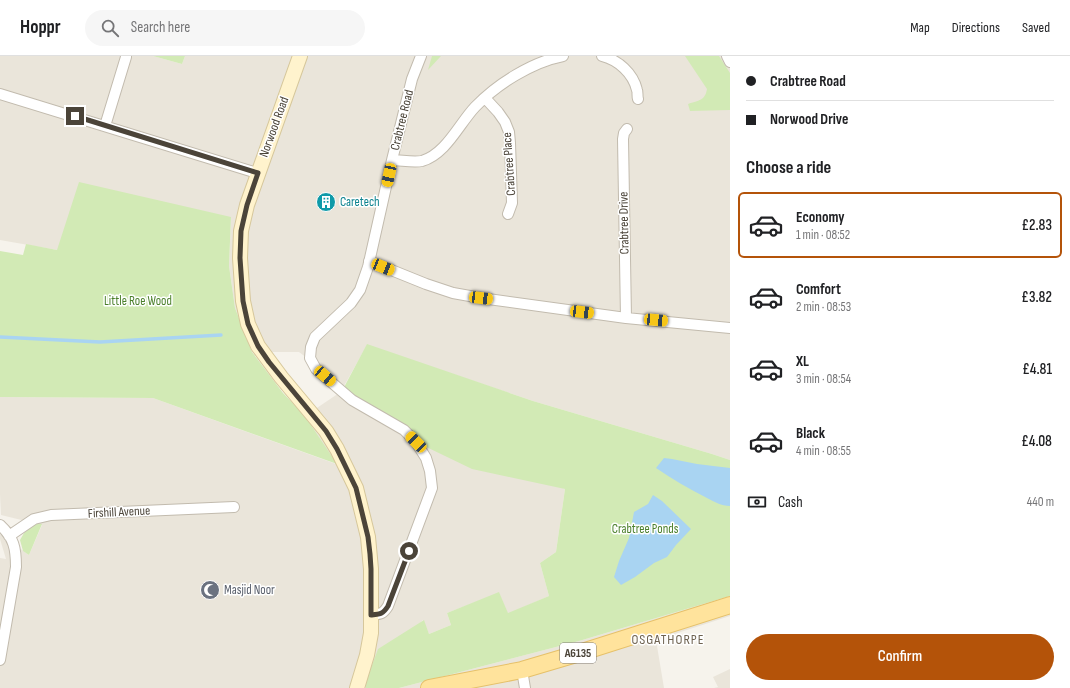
<!DOCTYPE html>
<html lang="en">
<head>
<meta charset="utf-8">
<style>
  :root { --surface:#fff; --page:#f6f6f6; --text:#202124; --muted:#757577; --line:#e0e0e0; --accent:#b45309 }
  body { margin:0; font-family:"Sofia Sans Condensed",sans-serif; background:var(--page); color:var(--text); height:100vh; display:flex; flex-direction:column; font-size:15px; white-space:nowrap }
  * { box-sizing:border-box; margin:0 }
  p { font-size:13px; color:var(--muted) }
  .icon { flex:none; width:22px; height:22px; fill:none; stroke:currentColor; stroke-width:2; stroke-linecap:round; stroke-linejoin:round }
  .map { position:relative; flex:1; overflow:hidden }
  .drawer { display:flex; flex-direction:column; background:var(--surface); width:340px }
  .drawer>* { flex:none }
  .hud { display:grid; align-content:center; height:88px; padding:0 16px; background:var(--surface) }
  .end { position:absolute; width:18px; height:18px; margin:-9px; border:5px solid #4b4439; background:#fff; box-shadow:0 0 0 2px #fff }
  .from { border-radius:50% }
  .car { position:absolute; width:12px; height:24px; margin:-12px -6px; border-radius:5px; box-shadow:0 0 3px 1px #0007; background:linear-gradient(#f5c518 24%,#345 0 40%,#f5c518 0 76%,#345 0 86%,#f5c518 0) }
  .hud b { display:flex; align-items:center; gap:14px; height:38px; font-size:15px }
  .hud b+b { border-top:1px solid var(--line) }
  .hud i { width:10px; height:10px; background:var(--text) }
  ul { padding:0; list-style:none }
  li { display:flex; align-items:center; gap:12px; height:66px; margin:0 8px 6px; padding:0 8px; border:2px solid transparent; border-radius:6px }
  li div { flex:1 }
  li b { display:block; font-size:15px }
  li em { font-style:normal; font-weight:600 }
  li.current { border-color:var(--accent) }
  li>.icon { width:36px; height:36px; stroke-width:1.5 }
  h2 { padding:0 16px; font-size:18px; line-height:48px }
  .pay { display:flex; align-items:center; gap:10px; height:44px; padding:0 16px; font-size:15px }
  .pay p { margin-inline-start:auto }
  .cta { display:flex; gap:8px; margin-top:auto; padding:8px 16px }
  .cta a { flex:1; height:46px; border-radius:24px; background:var(--accent); color:#fff; font-size:16px; font-weight:600; line-height:46px; text-align:center }
  header { display:flex; align-items:center; gap:24px; box-sizing:border-box; height:56px; padding:0 20px; background:var(--surface); border-bottom:1px solid var(--line) }
  header strong { font-size:19px }
  nav { display:flex; gap:22px; margin-inline-start:auto; font-size:14px }
  .search { width:280px; height:36px; background:var(--page); display:flex; align-items:center; gap:10px; box-sizing:border-box; padding:0 14px; border-radius:22px; color:var(--muted); font-size:15px }
  main { display:flex; flex:1; min-height:0 }
  .map>svg:first-child { display:block }
  .residential { fill:#eae5da }
  .green { fill:#d2eab5 }
  .water { fill:#a9d4f2 }
  .lines { fill:none; stroke-linecap:round; stroke-linejoin:round }
  .stream { stroke:#a9d4f2; stroke-width:3.5 }
  .street-casing { stroke:#c2bbae; stroke-width:12 }
  .secondary-casing { stroke:#d6c79b; stroke-width:16 }
  .primary-casing { stroke:#e6c16a; stroke-width:18 }
  .street { stroke:#fff; stroke-width:10 }
  .secondary { stroke:#fff3cd; stroke-width:14 }
  .primary { stroke:#ffe39c; stroke-width:16 }
  .route { stroke:#4b4439; stroke-width:5 }
  .labels { text-anchor:middle; dominant-baseline:central; stroke-width:3; stroke-linejoin:round; paint-order:stroke }
  .shield { fill:#fff; stroke:#817c74; stroke-width:1 }
  .shield-label { font-size:12px; font-weight:bold; fill:#4b4439 }
  .street-label { font-size:13px; fill:#4b4439; stroke:#fff }
  .culture-label { font-size:13px; fill:#0d838f; stroke:#fff; text-anchor:start }
  .park-label { font-size:13px; fill:#4a7f2a; stroke:#fff }
  .worship-label { font-size:13px; fill:#5b616d; stroke:#fff; text-anchor:start }
  .neighbourhood-label { font-size:14px; letter-spacing:1px; fill:#6e6250; stroke:#fff }
</style>
</head>
<body>
<header>
<strong>Hoppr</strong>
<div class="search"><svg class="icon" aria-label="search" viewBox="0 0 24 24"><circle cx="10" cy="10" r="6"/><path d="M15 15l6 6"/></svg>Search here</div>
<nav><a>Map</a><a>Directions</a><a>Saved</a></nav>
</header>
<main>
<div class="map">
<svg width="730" height="632" viewBox="0 0 730 632">
  <rect width="100%" height="100%" fill="#f6f3ec"/>
  <path class="residential" d="M0 0H153L182 8 185 0H730V404L712 398 533 345 367 289 344 330 299 296H252L235 252 229 210 231 162 57 194 0 184Z
    M342 335 565 433 556 496 540 507 549 540 508 558 499 537 447 557 451 569 429 578 423 564 365 628 366 632H0V502L6 503 0 483V478L29 499 42 469 1 459 0 438V341L153 342 336 408 305 360Z
    M730 540V560L656 584 664 632H399L579 585Z
    M730 613V632H714L718 631 713 621Z"/>
  <path class="green" d="M153 0H185L182 8Z
    M432 0H441L428 14Z
    M685 0H719L730 17V54L690 55 688 48C699 44 705 45 707 33Z
    M79 126 231 161 229 210 235 252 252 296 283 337 305 360 337 408 153 342 0 341V195L23 199 26 188 57 194Z
    M367 288 533 345 712 398 730 404V540L579 585 399 632H366L365 628 378 593 424 564 429 578 451 569 447 557 499 536 508 557 549 540 540 507 556 496 565 433 472 413 416 386 342 335Z
    M36 467 42 468 29 499 23 495 20 484 24 477Z"/>
  <path class="water" d="M664 402 672 403 697 408 730 412V450C721 450 715 446 707 442 689 433 672 423 656 412Z
    M653 439 662 445 691 473 676 489 667 501 654 507 635 521 621 529 614 521 619 505 629 482 634 456 648 448Z"/>
  <g class="lines">
    <path class="stream" d="M0 281 100 286 221 279"/>
    <defs>
      <path id="street" d="M602 0C618 4 633 17 637 34 638 36 637 40 638 43
        M727 0 730 6
        M0 38 257 117
        M485 42 498 56 505 66 509 76 510 87 512 147 508 158
        M105 70 126 1
        M392 104C401 104 413 107 422 105 446 98 459 68 475 51 497 28 532 6 563 0
        M369 205 426 228 453 237 481 242 626 262 730 272
        M626 262 623 83 624 77 627 73
        M0 469C14 482 16 492 16 511L0 604
        M9 480 34 463 51 459 234 451
        M371 559C381 558 383 558 388 550L432 432 430 415 426 402 416 386 404 374 352 344 316 313 310 302 311 291 315 281 351 247 360 234 368 211 392 104 412 23 421 0
        M522 614 525 632"/>
      <path id="secondary" d="M300 0 247 149 241 175 240 202 243 245 248 268 258 290 281 321 326 375 337 393 356 432 368 481 371 513V577L367 599 357 632"/>
      <path id="primary" d="M429 632 522 614 576 598 730 549"/>
    </defs>
    <use href="#street" class="street-casing"/>
    <use href="#secondary" class="secondary-casing"/>
    <use href="#primary" class="primary-casing"/>
    <use href="#street" class="street"/>
    <use href="#secondary" class="secondary"/>
    <use href="#primary" class="primary"/>
  </g>
  <g class="lines">
    <path class="route" d="M75 60 258 117 247 149 241 175 240 202 243 245 248 268 258 290 269 306 326 375 337 393 356 432 368 481 370 498 371 513V559C381 558 383 558 388 550L409 495"/>
  </g>
  <defs>
    <symbol id="building-disc" viewBox="-11 -11 22 22"><circle r="9.5" fill="#0f9aa8" stroke="#fff"/><path d="M-4-6H4V6H1V3H-1V6H-4ZM-2.5-4.3h1.7v1.8h-1.7ZM.8-4.3h1.7v1.8H.8ZM-2.5-1h1.7V.8h-1.7ZM.8-1h1.7V.8H.8Z" fill="#fff"/></symbol>
    <symbol id="mosque-disc" viewBox="-11 -11 22 22"><circle r="9.5" fill="#6b7280" stroke="#fff"/><path d="M3.5-4.9A6 6 0 1 0 3.5 4.9A5 5 0 1 1 3.5-4.9Z" fill="#fff"/></symbol>
  </defs>
  <g fill-rule="evenodd">
    <use href="#building-disc" x="315" y="135" width="22" height="22"/>
    <use href="#mosque-disc" x="199" y="523" width="22" height="22"/>
  </g>
  <g class="labels">
    <rect class="shield" x="560" y="587" width="36" height="20" rx="3"/>
    <g class="shield-label">
      <text x="578" y="597">A6135</text>
    </g>
    <g class="street-label">
      <text transform="translate(402 64) rotate(-76)">Crabtree Road</text>
      <text transform="translate(274 71) rotate(-70)">Norwood Road</text>
      <text transform="translate(509 108) rotate(-94)">Crabtree Place</text>
      <text transform="translate(624 167) rotate(-91)">Crabtree Drive</text>
      <text transform="translate(119 456) rotate(-3)">Firshill Avenue</text>
    </g>
    <g class="culture-label">
      <text x="340" y="146">Caretech</text>
    </g>
    <g class="park-label">
      <text x="138" y="245">Little Roe Wood</text>
      <text x="645" y="473">Crabtree Ponds</text>
    </g>
    <g class="worship-label">
      <text x="224" y="534">Masjid Noor</text>
    </g>
    <g class="neighbourhood-label">
      <text x="668" y="583">OSGATHORPE</text>
    </g>
  </g>
</svg>
<i class="end from" style="left:409px;top:495px"></i>
<i class="end" style="left:75px;top:60px"></i>
<i class="car" style="left:389px;top:119px;rotate:192deg"></i>
<i class="car" style="left:383px;top:211px;rotate:112deg"></i>
<i class="car" style="left:481px;top:242px;rotate:97deg"></i>
<i class="car" style="left:582px;top:256px;rotate:97deg"></i>
<i class="car" style="left:656px;top:264px;rotate:95deg"></i>
<i class="car" style="left:325px;top:320px;rotate:130deg"></i>
<i class="car" style="left:416px;top:386px;rotate:315deg"></i>
</div>
<section class="drawer">
<div class="hud">
<b><i class="from"></i>Crabtree Road</b>
<b><i></i>Norwood Drive</b>
</div>
<h2>Choose a ride</h2>
<ul>
<li class="current"><svg class="icon" aria-label="car" viewBox="0 0 24 24"><path d="M5 17H2v-5l4-1 3-4h7l3 4 3 1v5h-3M9 17h6M6 11h13"/><circle cx="7" cy="17" r="2"/><circle cx="17" cy="17" r="2"/></svg><div><b>Economy</b><p>1 min · 08:52</p></div><em>£2.83</em></li>
<li><svg class="icon" aria-label="car" viewBox="0 0 24 24"><path d="M5 17H2v-5l4-1 3-4h7l3 4 3 1v5h-3M9 17h6M6 11h13"/><circle cx="7" cy="17" r="2"/><circle cx="17" cy="17" r="2"/></svg><div><b>Comfort</b><p>2 min · 08:53</p></div><em>£3.82</em></li>
<li><svg class="icon" aria-label="car" viewBox="0 0 24 24"><path d="M5 17H2v-5l4-1 3-4h7l3 4 3 1v5h-3M9 17h6M6 11h13"/><circle cx="7" cy="17" r="2"/><circle cx="17" cy="17" r="2"/></svg><div><b>XL</b><p>3 min · 08:54</p></div><em>£4.81</em></li>
<li><svg class="icon" aria-label="car" viewBox="0 0 24 24"><path d="M5 17H2v-5l4-1 3-4h7l3 4 3 1v5h-3M9 17h6M6 11h13"/><circle cx="7" cy="17" r="2"/><circle cx="17" cy="17" r="2"/></svg><div><b>Black</b><p>4 min · 08:55</p></div><em>£4.08</em></li>
</ul>
<div class="pay"><svg class="icon" aria-label="cash" viewBox="0 0 24 24"><path d="M3 7h18v10H3z"/><circle cx="12" cy="12" r="2"/></svg>Cash<p>440 m</p></div>
<div class="cta"><a>Confirm</a></div>
</section>
</main>
</body>
</html>
